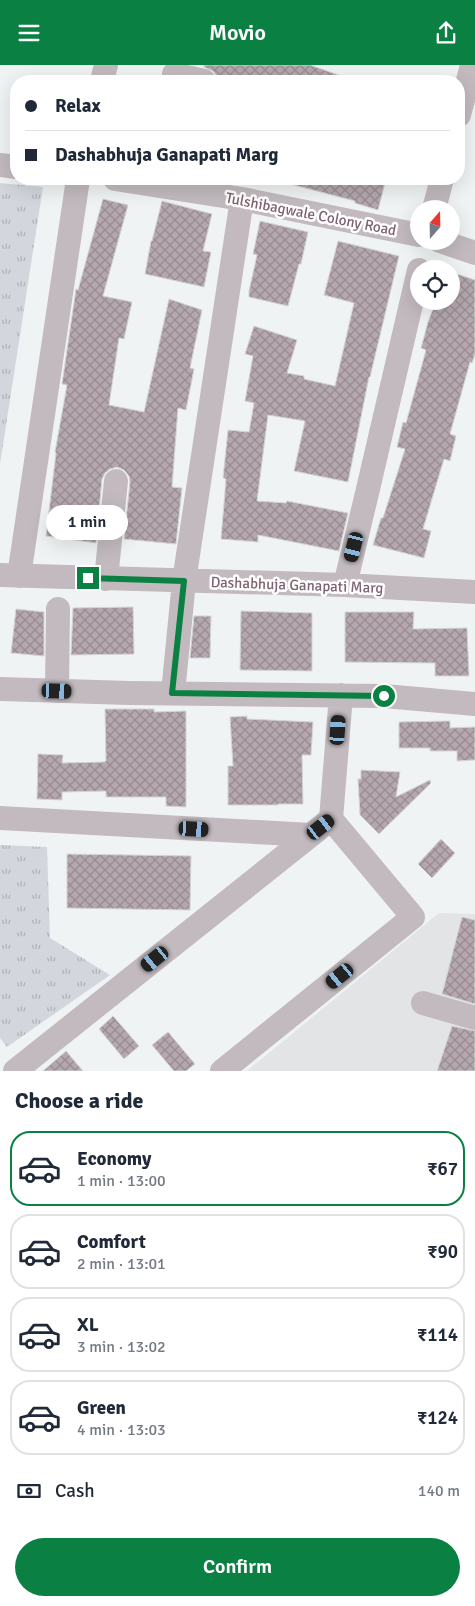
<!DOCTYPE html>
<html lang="en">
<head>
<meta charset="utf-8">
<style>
  :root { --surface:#fff; --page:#f6f6f7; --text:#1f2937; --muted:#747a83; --line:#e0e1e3; --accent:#0b8043 }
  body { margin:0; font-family:Signika,sans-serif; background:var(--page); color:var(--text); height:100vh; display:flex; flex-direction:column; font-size:19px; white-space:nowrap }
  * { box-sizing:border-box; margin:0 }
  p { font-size:16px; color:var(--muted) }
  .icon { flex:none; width:28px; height:28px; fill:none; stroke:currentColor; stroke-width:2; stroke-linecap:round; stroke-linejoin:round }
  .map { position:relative; height:1006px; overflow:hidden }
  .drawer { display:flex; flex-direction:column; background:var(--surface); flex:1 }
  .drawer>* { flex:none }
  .hud { position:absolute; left:10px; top:10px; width:455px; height:110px; border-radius:20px; box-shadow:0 5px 20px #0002; display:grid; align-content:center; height:110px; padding:0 15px; background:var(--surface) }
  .needle { width:32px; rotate:20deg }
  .controls { position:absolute; left:410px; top:135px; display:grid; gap:10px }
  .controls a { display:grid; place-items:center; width:50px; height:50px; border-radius:50%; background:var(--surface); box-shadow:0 5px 20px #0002; font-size:25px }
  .end { position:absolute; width:22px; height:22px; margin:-11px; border:6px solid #0b8043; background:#fff; box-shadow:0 0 0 2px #fff }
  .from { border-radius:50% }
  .bubble { position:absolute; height:35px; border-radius:18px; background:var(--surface); box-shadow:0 5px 20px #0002; font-size:16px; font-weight:600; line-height:35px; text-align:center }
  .car { position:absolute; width:15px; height:30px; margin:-15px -8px; border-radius:6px; box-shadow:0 0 4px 1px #0007; background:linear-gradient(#222 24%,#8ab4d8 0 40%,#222 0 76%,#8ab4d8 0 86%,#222 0) }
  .hud b { display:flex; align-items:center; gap:18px; height:48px; font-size:19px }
  .hud b+b { border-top:1px solid var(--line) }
  .hud i { width:12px; height:12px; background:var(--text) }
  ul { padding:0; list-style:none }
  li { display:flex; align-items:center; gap:15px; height:75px; margin:0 10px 8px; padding:0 5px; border:2px solid var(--line); border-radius:20px }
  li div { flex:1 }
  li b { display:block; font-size:19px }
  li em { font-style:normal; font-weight:600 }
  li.current { border-color:var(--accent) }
  li>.icon { width:45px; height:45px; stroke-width:1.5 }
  h2 { padding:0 15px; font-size:22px; line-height:60px }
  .pay { display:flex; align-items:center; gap:12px; height:55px; padding:0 15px; font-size:19px }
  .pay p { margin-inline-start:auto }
  .action { display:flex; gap:10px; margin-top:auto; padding:10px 15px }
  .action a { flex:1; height:58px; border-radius:30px; background:var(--accent); color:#fff; font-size:20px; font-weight:600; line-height:58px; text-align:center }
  header { display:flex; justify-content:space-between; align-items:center; height:65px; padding:0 15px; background:var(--accent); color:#fff; font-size:22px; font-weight:600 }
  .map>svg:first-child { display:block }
  .built { fill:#e3e4e5 }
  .park { fill:url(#park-tufts) }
  .building { fill:url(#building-cross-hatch); stroke:#d3d5d5 }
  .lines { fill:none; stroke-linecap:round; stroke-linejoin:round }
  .minor { stroke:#c2babe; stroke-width:24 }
  .route { stroke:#0b8043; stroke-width:6 }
  .labels { text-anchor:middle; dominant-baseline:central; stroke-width:5; stroke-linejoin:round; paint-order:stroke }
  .street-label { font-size:15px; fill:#806370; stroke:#fff }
</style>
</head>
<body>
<header><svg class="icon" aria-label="menu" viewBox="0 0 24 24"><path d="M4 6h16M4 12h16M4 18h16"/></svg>Movio<svg class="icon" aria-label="share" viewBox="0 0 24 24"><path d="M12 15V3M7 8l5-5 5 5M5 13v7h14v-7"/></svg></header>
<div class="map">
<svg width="475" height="1006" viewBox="0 0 475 1006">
  <defs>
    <pattern id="park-tufts" width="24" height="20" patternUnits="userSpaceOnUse" patternTransform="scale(1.25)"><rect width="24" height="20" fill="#d4d6dd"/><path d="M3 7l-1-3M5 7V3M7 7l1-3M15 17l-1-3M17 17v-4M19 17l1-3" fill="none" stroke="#b1b1b8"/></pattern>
    <pattern id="building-cross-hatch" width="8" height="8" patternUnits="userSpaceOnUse" patternTransform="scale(1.25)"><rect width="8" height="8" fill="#b4a8ae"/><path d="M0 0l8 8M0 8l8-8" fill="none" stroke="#988c92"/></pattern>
  </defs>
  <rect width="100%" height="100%" fill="#f0f3f4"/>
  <path class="built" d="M439 848 475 849V1006H247Z"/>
  <path class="park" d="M0 118 43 122 0 399Z
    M0 780 47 782 50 873 110 910 7 982 0 973Z"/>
  <path class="building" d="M204 0H310L350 14V16H249L216 10 213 6 204 2Z
    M291 114H386L378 145 355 138V136L290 119Z
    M103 134 128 140 103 231 132 237 124 274 119 273 109 340 144 347 169 234 202 245 190 303 194 304 186 345 178 343 172 422 182 423 176 479 124 474 130 417 129 411 124 405 117 402 110 404 105 408 102 414 96 478 46 471 56 388 55 387 67 320 62 319 76 224 78 225Z
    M162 136 212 149 203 186 211 187 204 222 145 209 151 176H152Z
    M260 156 308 167 301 199H299L288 241 249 232V226L257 190 253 189Z
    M338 176 399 191 370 312H369L348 417 294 406 305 356 268 350 257 436 286 438 287 436 348 448 339 486 258 470V477L221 474 226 414 223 413 228 365 249 367 254 338 245 336 253 291 245 289 254 261 297 275 287 308 304 311V314L335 321 354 238 324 230Z
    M451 207 475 215V289L472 298 470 297 450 369 456 371 450 396 444 394 423 464 431 466 424 493 373 480 381 453H383L405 384 397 382 403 357 406 358 426 285 421 283 428 257 436 236H451Z
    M133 542 134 589 71 590 73 543Z
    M16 544 44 547V591L11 588Z
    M241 546 312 548V606L240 605Z
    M345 547H414L413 564 467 563 469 611H435V598L345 597Z
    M194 551H211L210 593H190Z
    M105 644H154V647L186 646V742L166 741V732H106V726L62 727V735L37 734 38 689 63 690 62 698 104 697 106 696Z
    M247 651V654L313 657 311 690H302L303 739H278V740H228V701H233L230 652Z
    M450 656V663L475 662V695L457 696V686H430V683H399V657Z
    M361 705 400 707 396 732 430 715 431 718 379 769 360 750 358 714H361Z
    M441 774 455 788 432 813 418 799Z
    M67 789 191 791 190 845 67 843Z
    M462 852 475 855V939L442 929Z
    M113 951 139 981 124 994 99 964Z
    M452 961 475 966V1006H437Z
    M168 967 195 999 186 1006H174L152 980Z
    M66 986 83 1006H43Z"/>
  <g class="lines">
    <path class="minor" d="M174 9 204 16
      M102 16 106 0
      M459 50 472 0
      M0 100 16 102
      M115 114 242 134 419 170
      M434 144 442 114
      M440 176 475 188
      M0 510 345 520 475 527
      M19 511 78 114
      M106 514 116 416
      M345 520 368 424 419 205
      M0 624 129 628 384 631 475 639
      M57 626 58 544
      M173 628 184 516 242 134
      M0 753 311 770
      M423 938 475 953
      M15 1006 331 754
      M222 1006 413 852 331 754 341 630"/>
  </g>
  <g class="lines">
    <path class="route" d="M88 513 184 516 172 628 384 631"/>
  </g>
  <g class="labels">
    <g class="street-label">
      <text transform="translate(311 149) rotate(11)">Tulshibagwale Colony Road</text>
      <text transform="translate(297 520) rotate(2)">Dashabhuja Ganapati Marg</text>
    </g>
  </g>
</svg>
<div class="controls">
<a><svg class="needle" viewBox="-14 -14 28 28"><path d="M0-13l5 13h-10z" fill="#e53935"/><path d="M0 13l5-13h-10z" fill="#747a83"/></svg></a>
<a><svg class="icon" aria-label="locate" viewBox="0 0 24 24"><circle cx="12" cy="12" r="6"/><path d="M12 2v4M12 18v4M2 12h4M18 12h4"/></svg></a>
</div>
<i class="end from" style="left:384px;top:631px"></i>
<i class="end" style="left:88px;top:513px"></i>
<div class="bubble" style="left:46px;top:440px;width:82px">1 min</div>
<i class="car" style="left:354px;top:482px;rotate:194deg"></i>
<i class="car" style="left:57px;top:626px;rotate:92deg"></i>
<i class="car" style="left:338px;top:665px;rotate:4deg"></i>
<i class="car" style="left:321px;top:762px;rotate:52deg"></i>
<i class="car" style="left:194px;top:764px;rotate:93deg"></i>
<i class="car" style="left:155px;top:894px;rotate:231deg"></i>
<i class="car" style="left:340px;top:911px;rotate:231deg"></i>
<div class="hud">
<b><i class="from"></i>Relax</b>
<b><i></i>Dashabhuja Ganapati Marg</b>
</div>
</div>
<section class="drawer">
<h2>Choose a ride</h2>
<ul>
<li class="current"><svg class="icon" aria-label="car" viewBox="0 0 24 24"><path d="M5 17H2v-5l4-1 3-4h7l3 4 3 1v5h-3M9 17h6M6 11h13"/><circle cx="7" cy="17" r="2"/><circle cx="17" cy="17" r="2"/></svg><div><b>Economy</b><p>1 min · 13:00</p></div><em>₹67</em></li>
<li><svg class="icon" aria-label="car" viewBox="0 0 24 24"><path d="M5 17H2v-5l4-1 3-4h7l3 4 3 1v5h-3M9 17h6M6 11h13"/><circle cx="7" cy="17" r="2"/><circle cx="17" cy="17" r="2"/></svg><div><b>Comfort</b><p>2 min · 13:01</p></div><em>₹90</em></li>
<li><svg class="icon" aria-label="car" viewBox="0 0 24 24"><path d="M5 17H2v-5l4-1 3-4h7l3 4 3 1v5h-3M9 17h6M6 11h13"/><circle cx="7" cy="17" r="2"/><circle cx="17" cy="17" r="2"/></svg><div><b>XL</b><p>3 min · 13:02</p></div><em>₹114</em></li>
<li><svg class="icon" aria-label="car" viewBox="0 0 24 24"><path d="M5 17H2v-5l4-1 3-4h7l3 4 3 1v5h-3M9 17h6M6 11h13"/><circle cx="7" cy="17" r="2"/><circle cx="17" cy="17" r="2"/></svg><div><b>Green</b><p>4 min · 13:03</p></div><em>₹124</em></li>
</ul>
<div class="pay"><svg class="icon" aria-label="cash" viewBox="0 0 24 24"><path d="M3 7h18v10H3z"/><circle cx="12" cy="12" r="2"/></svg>Cash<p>140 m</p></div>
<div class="action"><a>Confirm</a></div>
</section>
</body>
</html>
